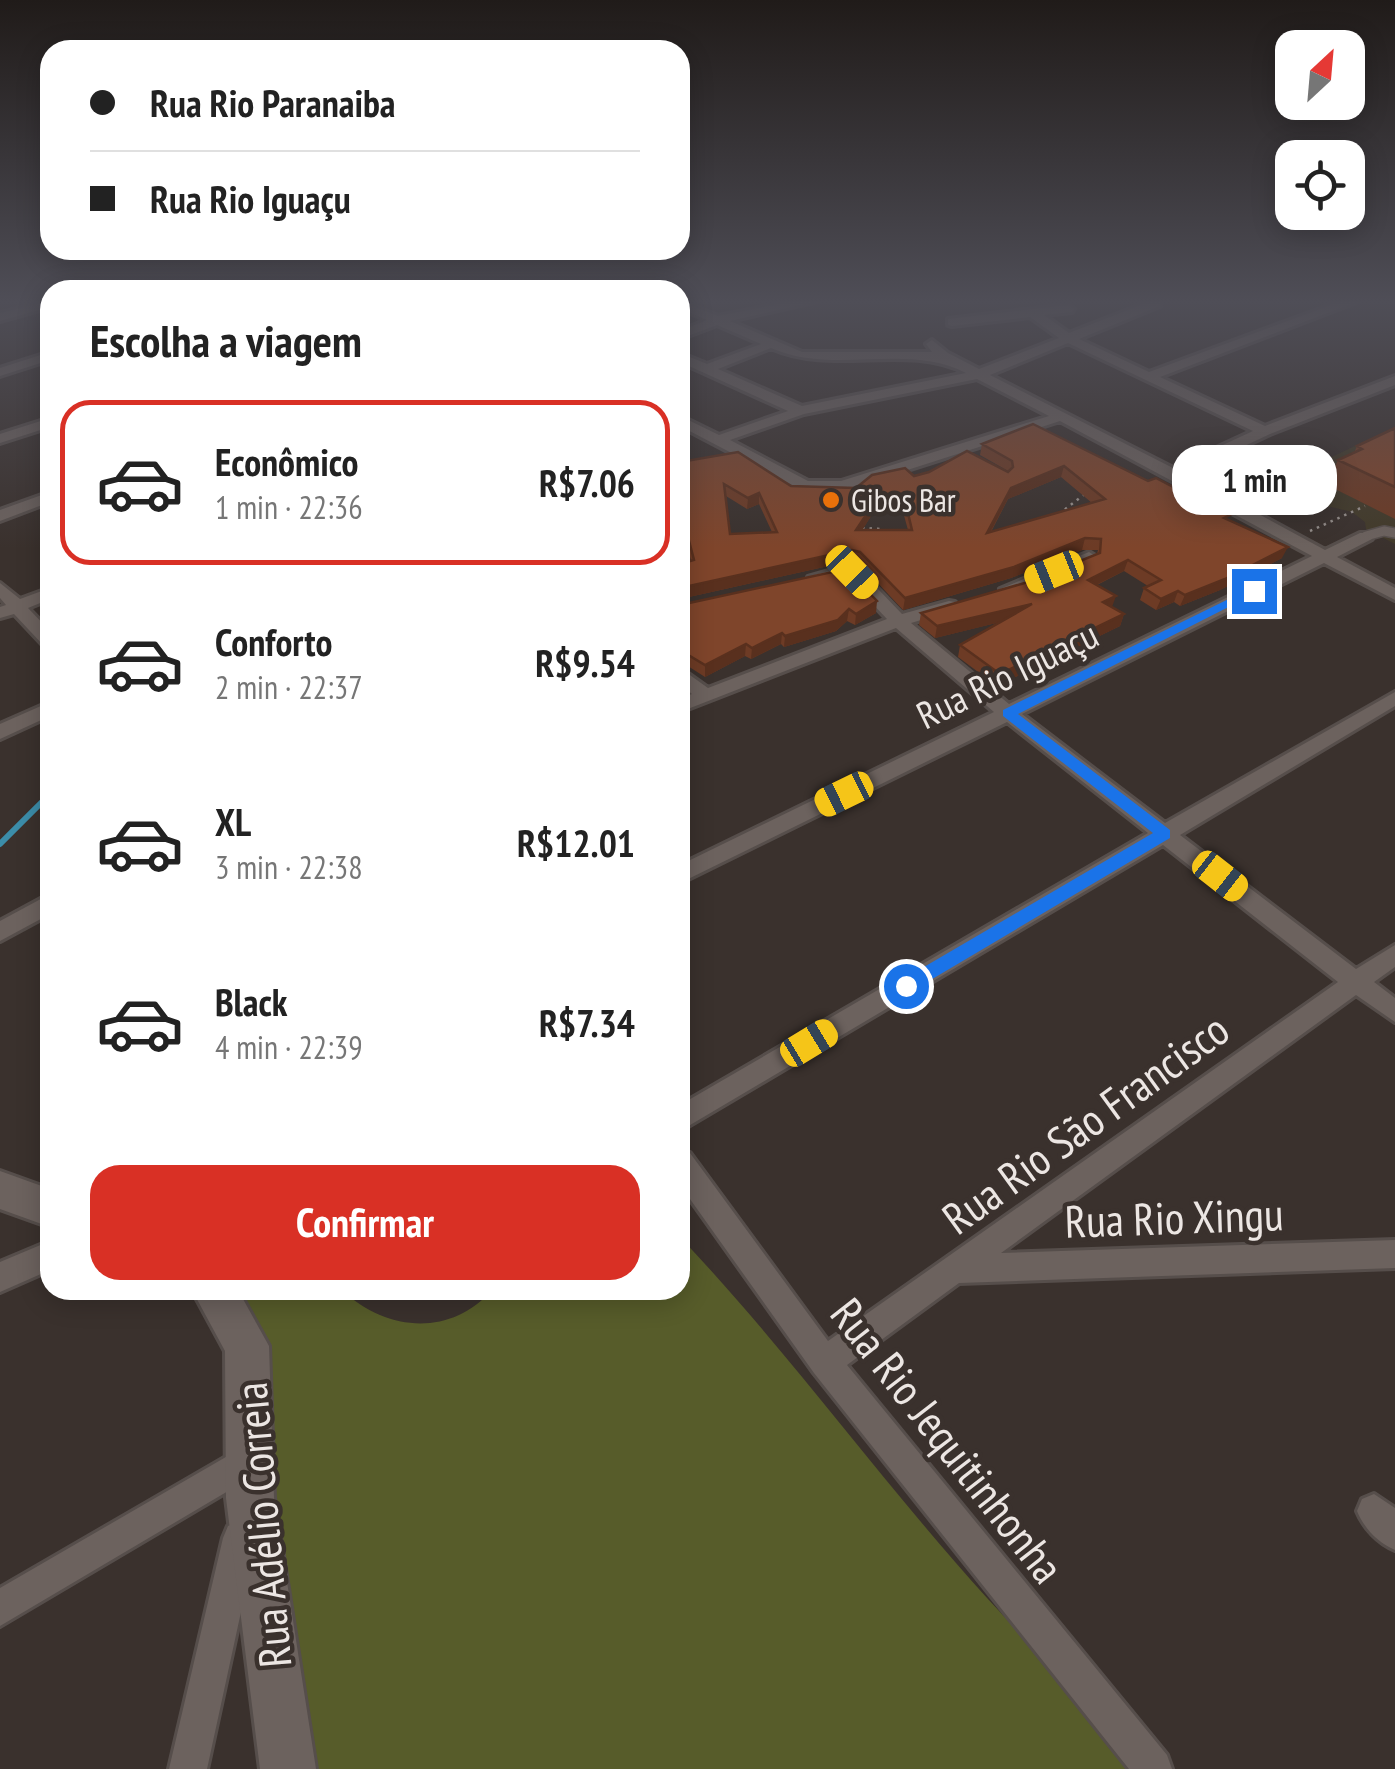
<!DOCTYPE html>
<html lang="pt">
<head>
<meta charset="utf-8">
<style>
  :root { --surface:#fff; --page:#f6f6f6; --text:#222; --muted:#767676; --line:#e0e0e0; --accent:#d93025 }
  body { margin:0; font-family:"PT Sans Narrow",sans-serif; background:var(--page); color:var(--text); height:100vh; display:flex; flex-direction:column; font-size:38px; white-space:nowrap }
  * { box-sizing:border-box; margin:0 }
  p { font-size:32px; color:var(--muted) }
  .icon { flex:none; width:55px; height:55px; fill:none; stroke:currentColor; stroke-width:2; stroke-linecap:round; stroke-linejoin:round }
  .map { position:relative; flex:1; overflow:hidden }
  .panel { position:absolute; left:40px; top:280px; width:650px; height:1020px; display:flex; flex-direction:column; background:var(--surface); border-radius:30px; box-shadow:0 5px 25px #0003 }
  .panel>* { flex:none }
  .banner { position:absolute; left:40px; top:40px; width:650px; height:220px; border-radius:30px; box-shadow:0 5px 25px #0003; display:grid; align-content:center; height:220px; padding:0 50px; background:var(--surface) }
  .needle { width:65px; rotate:26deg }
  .tools { position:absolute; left:1275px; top:30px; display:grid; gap:20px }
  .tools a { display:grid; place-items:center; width:90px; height:90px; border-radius:20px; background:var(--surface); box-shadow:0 5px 25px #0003; font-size:50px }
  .end { position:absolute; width:45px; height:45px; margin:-22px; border:12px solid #1a73e8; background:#fff; box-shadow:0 0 0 5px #fff }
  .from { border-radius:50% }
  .bubble { position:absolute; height:70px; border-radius:30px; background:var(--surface); box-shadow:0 5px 25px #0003; font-size:32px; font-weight:700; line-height:70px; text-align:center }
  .car { position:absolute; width:30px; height:60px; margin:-30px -15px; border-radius:12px; box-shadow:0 0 8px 2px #0007; background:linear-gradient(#f5c518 24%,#345 0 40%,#f5c518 0 76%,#345 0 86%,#f5c518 0) }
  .banner b { display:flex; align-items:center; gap:35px; height:95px; font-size:38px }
  .banner b+b { border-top:2px solid var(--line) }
  .banner i { width:25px; height:25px; background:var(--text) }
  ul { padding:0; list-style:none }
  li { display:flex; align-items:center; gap:30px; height:165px; margin:0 20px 15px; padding:0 30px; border:5px solid transparent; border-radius:30px }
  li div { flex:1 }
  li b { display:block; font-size:38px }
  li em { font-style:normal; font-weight:700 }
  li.current { border-color:var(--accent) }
  li>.icon { width:90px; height:90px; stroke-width:1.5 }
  h2 { padding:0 50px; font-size:45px; line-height:120px }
  .action { display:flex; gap:20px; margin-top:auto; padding:20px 50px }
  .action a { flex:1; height:115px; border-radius:30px; background:var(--accent); color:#fff; font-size:40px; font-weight:700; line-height:115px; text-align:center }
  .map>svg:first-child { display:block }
  .education { fill:#423a29 }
  .green { fill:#575c2a }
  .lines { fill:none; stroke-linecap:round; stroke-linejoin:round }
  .stream { stroke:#3c8da9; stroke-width:6 }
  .service-casing { stroke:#564e4b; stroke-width:12 }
  .minor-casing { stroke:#564e4b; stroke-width:6 }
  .secondary-casing { stroke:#564e4b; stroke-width:6 }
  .path { stroke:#97908c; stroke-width:2.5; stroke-dasharray:2.5 5; stroke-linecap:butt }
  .service { stroke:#6c625e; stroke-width:9 }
  .minor { fill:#6c625e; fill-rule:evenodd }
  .secondary { fill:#6c625e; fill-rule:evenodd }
  .wall { fill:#6d3b25; fill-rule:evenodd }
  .shaded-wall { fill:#59301e }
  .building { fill:#7f452b; stroke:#59301e; stroke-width:2.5; fill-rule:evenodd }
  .route { fill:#1a73e8 }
  .food-dot { fill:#e8710a; stroke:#3a312d; stroke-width:4 }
  .labels { text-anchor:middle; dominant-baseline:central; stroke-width:9; stroke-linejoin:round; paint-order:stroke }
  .far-poi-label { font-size:32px; fill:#ece6e3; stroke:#3a312d; text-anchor:start }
  .street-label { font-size:38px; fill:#ece6e3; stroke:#3a312d }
  .near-street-label { font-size:45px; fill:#ece6e3; stroke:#3a312d }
</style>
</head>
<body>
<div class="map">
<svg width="1395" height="1769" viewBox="0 0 1395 1769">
  <rect width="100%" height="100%" fill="#3a312d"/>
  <path class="education" d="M1395 427V544L1366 529 1365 522 1352 512 1315 503 1277 483Z"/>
  <path class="green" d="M680 1237C789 1352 881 1481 987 1598 1042 1658 1103 1713 1162 1769H296L232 1363 189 1290H342C386 1332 451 1337 492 1290H680Z"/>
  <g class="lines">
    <path class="stream" d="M0 844 50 794"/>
    <defs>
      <path id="service" d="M1366 536 1384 531 1395 533"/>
      <path id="minor" d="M50 301V307L0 321V313Z
        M680 301 718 316 795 301H818L730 321 802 352H932L926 344 932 340 948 353 979 369 1059 338 1030 317 952 326 948 325V319L1068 305 1074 309 1072 312 1044 315 1069 333 1151 301H1160V306L1079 339 1149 372 1342 301H1359L1160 377 1265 426 1395 376V385L1270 434 1185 474 1325 550 1360 533H1372V539L1337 557 1395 588V600L1324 563 1022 714 1165 823 1395 692V706L1180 835 1356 969 1395 945V967L1374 982 1395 998V1022L1356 995 1001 1253 1395 1240V1268L959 1283 847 1365 1167 1755 1172 1769H1129L814 1373 680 1185V1149L690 1153 828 1341 1338 982 1163 845 680 1131V1105L1148 833 1007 722 680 883V865L994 712 896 628 680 712V699L692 694 680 684V668L708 688 887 619 846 576 817 582 808 577 850 565 856 566 902 614 949 601 955 602V610L911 623 1009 704 1312 556 1060 421 842 491 800 489 680 426V416L719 435 788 411 680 362V353L707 364 761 344 717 325 680 339V331L707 320 680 308ZM1068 343 1253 431 1173 468 990 375ZM771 348C834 376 906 342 966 373L802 406 718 369ZM977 379 1049 416 841 481H808L730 440 804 414Z
        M50 352V360L0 376V368Z
        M50 418V427L0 443V434Z
        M50 492V502L0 521V510Z
        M1089 552 1097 557 1095 561 1015 593H1003L1000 589Z
        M0 583 20 599 50 588V599L28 608 50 631V648L44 646 14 614 0 618V607L6 605 0 598Z
        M50 702V716L0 739V724Z
        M50 894V914L0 941V921Z
        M50 1241V1270L0 1292V1262Z
        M250 1443 262 1447 266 1459 262 1471 0 1626V1588Z
        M1374 1494 1395 1508V1550C1378 1543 1364 1528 1357 1511L1362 1499Z
        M240 1521 252 1526 257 1538 207 1769H169L223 1538 228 1526Z"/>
      <path id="secondary" d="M0 1171 50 1189V1227L0 1209Z
        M192 1290H238L269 1346 274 1498 316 1769H260L226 1498 225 1351Z"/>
    </defs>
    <use href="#service" class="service-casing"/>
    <use href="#minor" class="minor-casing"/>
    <use href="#secondary" class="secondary-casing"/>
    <path class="path" d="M1059 514 1086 493
      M862 528 881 529 884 534
      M1310 531 1365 506"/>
    <use href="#service" class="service"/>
    <use href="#minor" class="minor"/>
    <use href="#secondary" class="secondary"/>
  </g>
  <path class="wall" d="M1395 428V519L1327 485 1338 460 1354 453 1357 446Z
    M982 444 1148 481 1228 520 1282 558 1220 590 1180 606 1174 602 1156 610 1140 600 1144 588 1148 586 1124 571 1097 585 1112 607 1124 614 1120 626 997 686 958 657 960 645 1000 622 935 638 919 625 921 613 1028 582 1097 554 1098 550H1082L1011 578 903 610 859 563 851 561 680 599V564L691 561 688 549 680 462 791 486 856 488 914 476 1008 471 980 455ZM1061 477 1092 503 991 532 1008 499ZM726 496 747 509 759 504 772 532 730 534ZM878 505 903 512 908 530H862Z
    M846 569 876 613 855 625 847 621 836 631 784 647 781 644 751 659 745 656 705 677 680 661V605Z"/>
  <path class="shaded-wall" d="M1064 466 1061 477 1008 499 984 544 987 533 1011 488Z
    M759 493V504L747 509 748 498Z
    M880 494 878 505 855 542 856 530Z
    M688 537V549L680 550V539Z
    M1085 538 1082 550 1011 578 903 610 905 598Z
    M1288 547 1282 558 1220 590 1180 606 1185 595Z
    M852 550 851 561 680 599V588Z
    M1128 560 1124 571 1084 591 1088 580Z
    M1178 591 1174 602 1156 610 1161 599Z
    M1116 596 1112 607 1103 602Z
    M877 601 876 613 855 625 856 614Z
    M1032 604 1029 615 935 638 937 626Z
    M849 609 847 621 836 631 784 647 785 636Z
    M1124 614 1120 626 997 686 1000 674Z
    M782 633 781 644 751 659 752 648Z
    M746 644 745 656 705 677V665Z"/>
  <path class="building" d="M1033 424 1148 481 1156 478 1198 500 1204 499 1230 515 1224 518 1288 547 1225 579 1185 595 1178 591 1161 599 1144 588 1161 580 1128 560 1088 580 1116 596 1103 602 1124 614 1000 674 960 645 1032 604 937 626 921 613 1028 582 1100 553 1101 539 1085 538 1014 567 905 598 860 552 852 550 680 588V564L694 560 688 537 680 539V462L738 452 791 486 856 488 872 475 905 468 914 476 929 472 967 451 1008 472 1013 467 1012 461 982 444ZM1064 466 1105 499 987 533 1011 488ZM724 484 748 498 759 493 777 532 730 534ZM880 494 905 501 912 530H856Z
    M1395 428V487L1338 460 1362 449 1357 446Z
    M846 569 877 601 856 614 849 609 838 620 785 636 782 633 752 648 746 644 705 665 680 650V605Z"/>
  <linearGradient id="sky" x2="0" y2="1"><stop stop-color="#201b19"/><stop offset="0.55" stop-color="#4f4e57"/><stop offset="1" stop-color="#4f4e57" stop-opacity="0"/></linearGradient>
  <rect width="1395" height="548" fill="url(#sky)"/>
  <path class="route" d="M1249 589 1260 591 1018 714 1170 830V838L912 991H900V981L1153 833 1003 716V710Z"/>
  <circle class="food-dot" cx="831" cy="500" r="10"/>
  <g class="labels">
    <g class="far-poi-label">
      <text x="851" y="500">Gibos Bar</text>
    </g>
    <g class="street-label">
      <text transform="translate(1007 674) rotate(-26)">Rua Rio Iguaçu</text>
    </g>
    <g class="near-street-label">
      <text transform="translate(1085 1123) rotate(-36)">Rua Rio São Francisco</text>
      <text transform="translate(1174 1217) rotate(-2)">Rua Rio Xingu</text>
      <text transform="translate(948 1440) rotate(52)">Rua Rio Jequitinhonha</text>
      <text transform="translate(262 1525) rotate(-95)">Rua Adélio Correia</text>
    </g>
  </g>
</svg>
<div class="tools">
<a><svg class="needle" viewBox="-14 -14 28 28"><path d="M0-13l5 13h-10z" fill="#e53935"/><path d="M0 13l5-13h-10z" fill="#767676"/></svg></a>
<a><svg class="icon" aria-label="locate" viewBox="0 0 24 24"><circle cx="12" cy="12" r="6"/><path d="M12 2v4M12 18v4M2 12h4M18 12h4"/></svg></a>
</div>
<i class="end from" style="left:906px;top:986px"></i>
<i class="end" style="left:1254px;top:591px"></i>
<div class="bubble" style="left:1172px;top:445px;width:165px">1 min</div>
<i class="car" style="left:852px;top:572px;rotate:136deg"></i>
<i class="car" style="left:1054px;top:572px;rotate:248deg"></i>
<i class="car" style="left:844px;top:794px;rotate:244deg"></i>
<i class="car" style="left:1220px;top:876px;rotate:128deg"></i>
<i class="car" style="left:809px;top:1043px;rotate:59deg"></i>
<div class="banner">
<b><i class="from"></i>Rua Rio Paranaiba</b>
<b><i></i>Rua Rio Iguaçu</b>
</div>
<section class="panel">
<h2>Escolha a viagem</h2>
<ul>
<li class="current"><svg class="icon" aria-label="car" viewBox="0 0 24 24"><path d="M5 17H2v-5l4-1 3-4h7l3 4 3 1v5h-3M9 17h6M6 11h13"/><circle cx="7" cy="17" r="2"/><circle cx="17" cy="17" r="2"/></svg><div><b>Econômico</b><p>1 min · 22:36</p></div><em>R$7.06</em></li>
<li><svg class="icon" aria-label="car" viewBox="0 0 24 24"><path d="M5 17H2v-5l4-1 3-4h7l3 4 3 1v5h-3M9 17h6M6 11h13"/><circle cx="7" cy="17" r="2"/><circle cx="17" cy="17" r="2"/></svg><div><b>Conforto</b><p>2 min · 22:37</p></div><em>R$9.54</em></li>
<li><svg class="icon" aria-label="car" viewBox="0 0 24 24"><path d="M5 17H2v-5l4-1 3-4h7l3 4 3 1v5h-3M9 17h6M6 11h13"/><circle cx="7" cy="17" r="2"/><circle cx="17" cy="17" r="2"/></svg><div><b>XL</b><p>3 min · 22:38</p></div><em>R$12.01</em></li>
<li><svg class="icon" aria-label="car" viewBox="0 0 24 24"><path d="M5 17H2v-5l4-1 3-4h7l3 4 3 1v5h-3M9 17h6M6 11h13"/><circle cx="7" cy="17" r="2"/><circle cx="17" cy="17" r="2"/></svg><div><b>Black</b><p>4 min · 22:39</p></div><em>R$7.34</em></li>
</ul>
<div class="action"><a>Confirmar</a></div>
</section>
</div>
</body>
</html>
